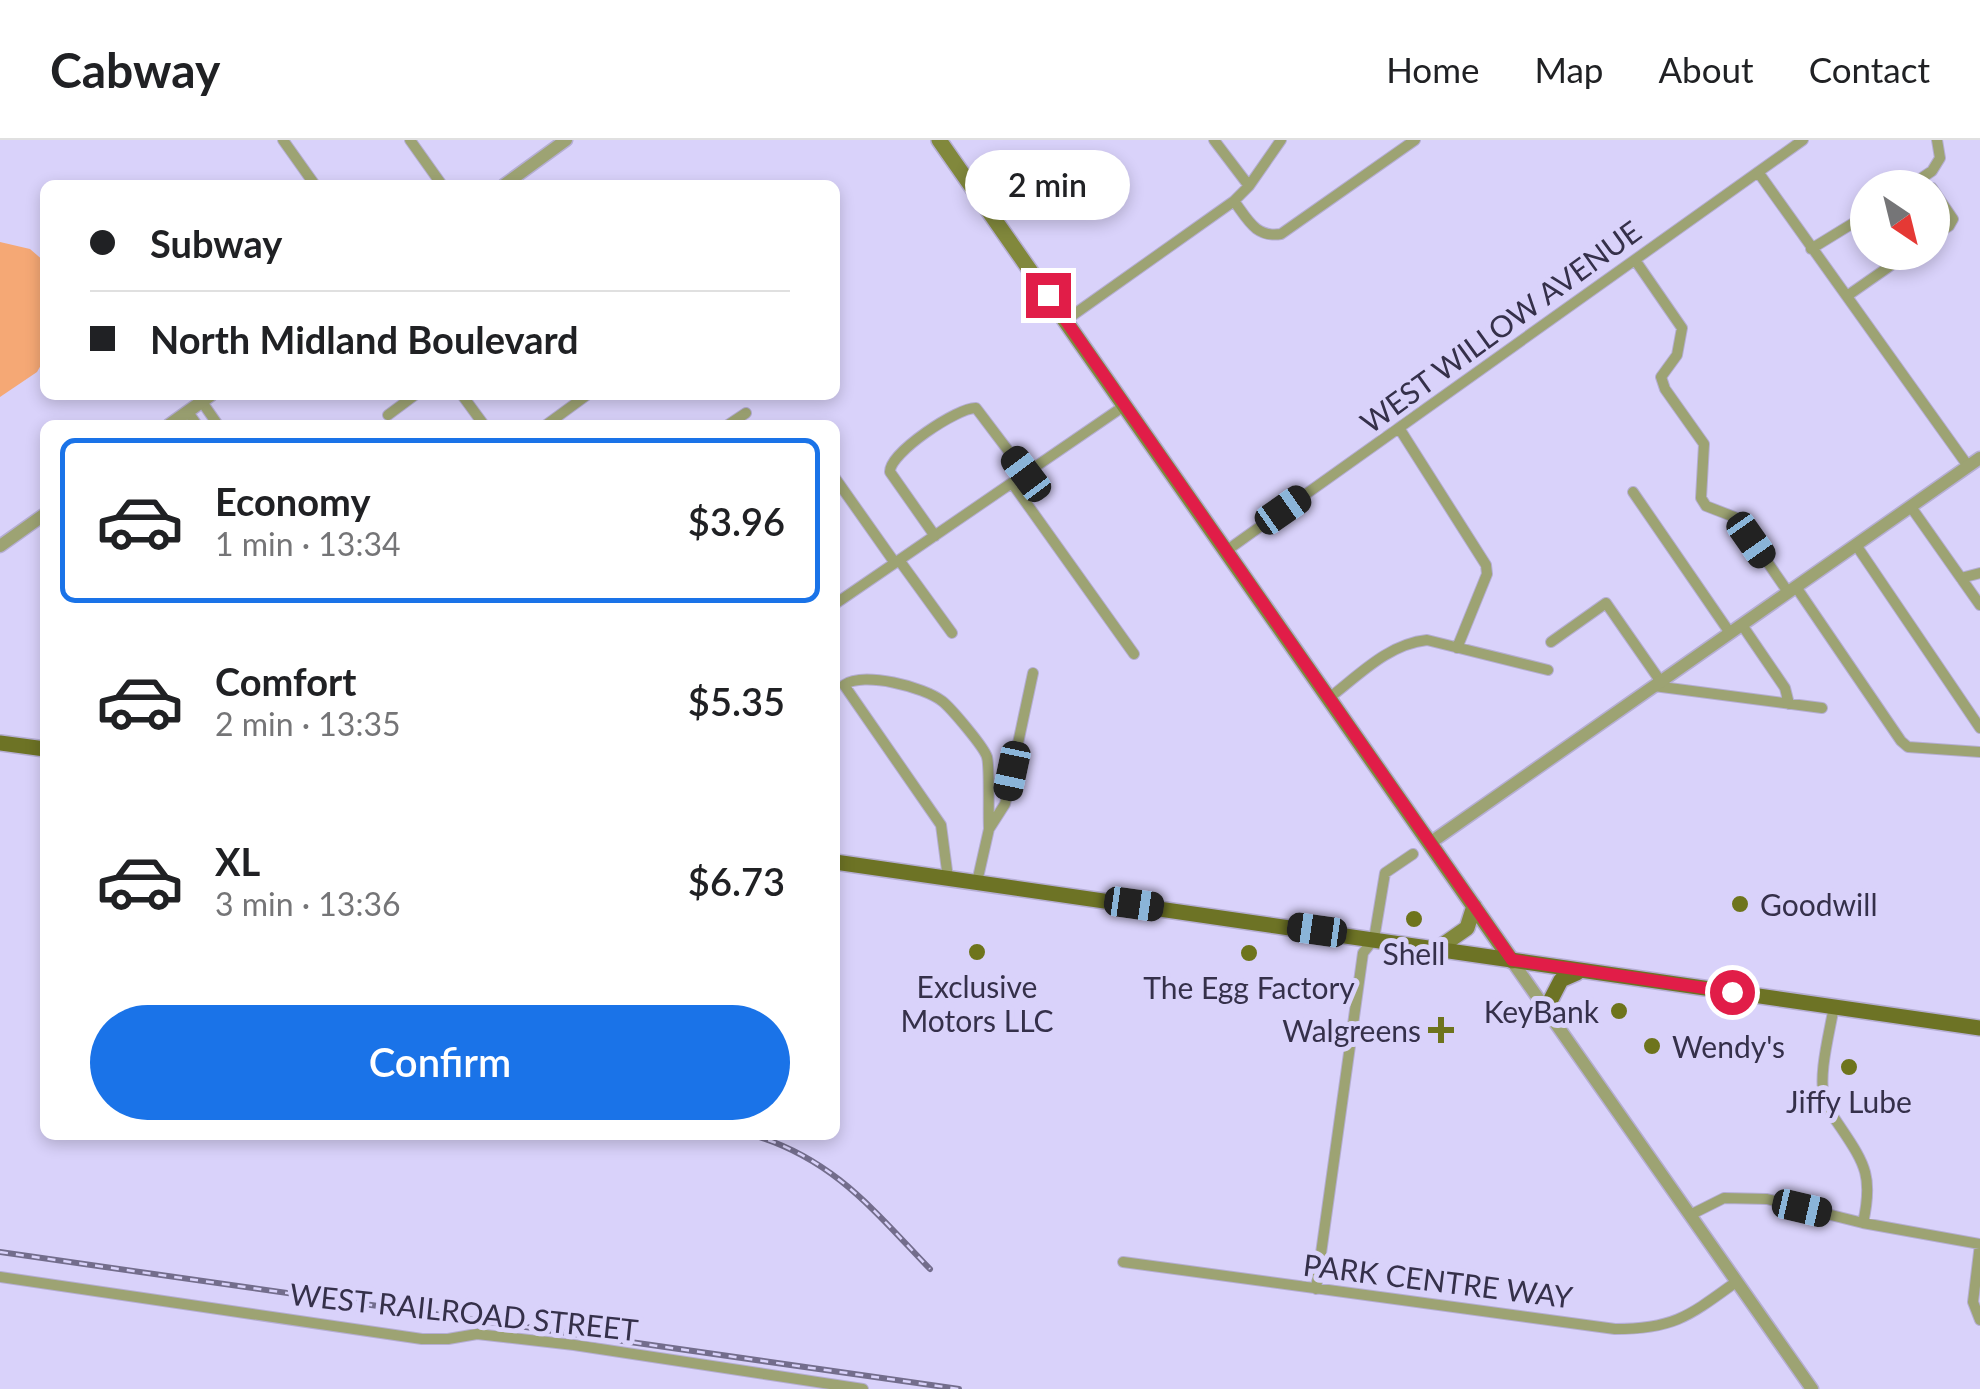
<!DOCTYPE html>
<html lang="en">
<head>
<meta charset="utf-8">
<style>
  :root { --surface:#fff; --page:#f2f2f2; --text:#202124; --muted:#757577; --line:#e0e0e0; --accent:#1a73e8 }
  body { margin:0; font-family:Lato,sans-serif; background:var(--page); color:var(--text); height:100vh; display:flex; flex-direction:column; font-size:38px; white-space:nowrap }
  * { box-sizing:border-box; margin:0 }
  p { font-size:32px; color:var(--muted) }
  .icon { flex:none; width:55px; height:55px; fill:none; stroke:currentColor; stroke-width:2; stroke-linecap:round; stroke-linejoin:round }
  .map { position:relative; flex:1; overflow:hidden }
  .drawer { position:absolute; left:40px; top:280px; width:800px; height:720px; display:flex; flex-direction:column; background:var(--surface); border-radius:15px; box-shadow:0 5px 15px #0003 }
  .drawer>* { flex:none }
  .hud { position:absolute; left:40px; top:40px; width:800px; height:220px; border-radius:15px; box-shadow:0 5px 15px #0003; display:grid; align-content:center; height:220px; padding:0 50px; background:var(--surface) }
  .needle { width:65px; rotate:145deg }
  .buttons { position:absolute; left:1850px; top:30px; display:grid; gap:20px }
  .buttons a { display:grid; place-items:center; width:100px; height:100px; border-radius:50%; background:var(--surface); box-shadow:0 5px 15px #0003; font-size:50px }
  .end { position:absolute; width:45px; height:45px; margin:-22px; border:12px solid #e11d48; background:#fff; box-shadow:0 0 0 5px #fff }
  .from { border-radius:50% }
  .bubble { position:absolute; height:70px; border-radius:35px; background:var(--surface); box-shadow:0 5px 15px #0003; font-size:32px; font-weight:600; line-height:70px; text-align:center }
  .car { position:absolute; width:30px; height:60px; margin:-30px -15px; border-radius:12px; box-shadow:0 0 8px 2px #0007; background:linear-gradient(#222 24%,#8ab4d8 0 40%,#222 0 76%,#8ab4d8 0 86%,#222 0) }
  .hud b { display:flex; align-items:center; gap:35px; height:95px; font-size:38px }
  .hud b+b { border-top:2px solid var(--line) }
  .hud i { width:25px; height:25px; background:var(--text) }
  ul { padding:18px 0 0; list-style:none }
  li { display:flex; align-items:center; gap:30px; height:165px; margin:0 20px 15px; padding:0 30px; border:5px solid transparent; border-radius:15px }
  li div { flex:1 }
  li b { display:block; font-size:38px }
  li em { font-style:normal; font-weight:600 }
  li.active { border-color:var(--accent) }
  li>.icon { width:90px; height:90px; stroke-width:1.5 }
  .primary-button { display:flex; gap:20px; margin-top:auto; padding:20px 50px }
  .primary-button a { flex:1; height:115px; border-radius:60px; background:var(--accent); color:#fff; font-size:40px; font-weight:600; line-height:115px; text-align:center }
  header { display:flex; align-items:center; gap:60px; box-sizing:border-box; height:140px; padding:0 50px; background:var(--surface); border-bottom:2px solid var(--line) }
  header strong { font-size:48px }
  nav { display:flex; gap:55px; margin-inline-start:auto; font-size:35px }
  .map>svg:first-child { display:block }
  .green { fill:#f5a875 }
  .lines { fill:none; stroke-linecap:round; stroke-linejoin:round }
  .minor-casing { stroke:#b5aed3; stroke-width:12 }
  .tertiary-casing { stroke:#b5aed3; stroke-width:15 }
  .secondary-casing { stroke:#b5aed3; stroke-width:18 }
  .primary-casing { stroke:#b5aed3; stroke-width:18 }
  .minor { stroke:#9da373; stroke-width:10 }
  .tertiary { stroke:#9da373; stroke-width:12 }
  .secondary { stroke:#81883c; stroke-width:15 }
  .primary { stroke:#6d7325; stroke-width:15 }
  .rail-casing { stroke:#736d8c; stroke-width:6 }
  .rail { stroke:#d9d2fa; stroke-width:2.5; stroke-dasharray:8; stroke-linecap:butt }
  .route { stroke:#e11d48; stroke-width:12 }
  .poi-dot { fill:#6e741c; stroke:#d9d2fa; stroke-width:4 }
  .labels { text-anchor:middle; dominant-baseline:central; stroke-width:10; stroke-linejoin:round; paint-order:stroke }
  .street-label { font-size:30px; fill:#35304a; stroke:#d9d2fa }
  .poi-label { font-size:30px; fill:#35304a; stroke:#d9d2fa }
</style>
</head>
<body>
<header>
<strong>Cabway</strong>
<nav><a>Home</a><a>Map</a><a>About</a><a>Contact</a></nav>
</header>
<div class="map">
<svg width="1980" height="1249" viewBox="0 0 1980 1249">
  <rect width="100%" height="100%" fill="#d9d2fa"/>
  <path class="green" d="M0 102 30 109 45 122V218L37 232 0 257Z"/>
  <g class="lines">
    <defs>
      <path id="minor" d="M283 0 315 45
        M410 0 442 45
        M1214 0 1249 46
        M1758 32 1968 326
        M1907 48 1932 31 1940 18 1937 0
        M1932 48 1953 79 1949 86 1932 97
        M1234 61C1248 80 1256 98 1281 94L1415 0
        M1811 109 1868 74
        M1635 120 1682 188 1677 215 1661 237 1665 249 1704 304 1701 358 1706 366 1737 378 1788 452
        M1847 156 1910 112
        M1066 180 1234 61 1249 46 1281 0
        M462 255 484 285
        M202 262 218 285
        M188 272 197 285
        M388 275 415 255
        M546 285 587 255
        M728 285 746 273
        M1399 288 1486 425 1487 434 1457 508
        M835 338 895 423
        M1012 343 1134 514
        M1633 352 1730 493
        M1911 367 1980 465
        M935 396 890 332C889 313 958 267 976 268L1026 334
        M1856 405 1980 588
        M1226 411 1803 0
        M899 420 952 493
        M1961 438 1980 433
        M1796 447 1901 601 1908 607 1980 612
        M835 464 1124 266
        M1742 485 1785 548 1789 564
        M1551 502 1606 463 1661 542
        M1654 546 1822 568
        M1329 558C1359 535 1388 504 1427 500L1548 530
        M948 738 941 685 844 545C863 531 924 547 942 561 951 568 984 607 987 617 990 627 988 674 989 689
        M977 742 989 689 1005 664 1033 533
        M1834 866C1830 891 1817 937 1825 961 1828 970 1835 979 1841 988 1866 1025 1873 1038 1863 1083
        M1690 1075 1724 1058 1767 1059 1863 1083 1980 1104
        M1980 1104 1973 1162 1980 1180
        M1123 1122 1615 1189C1674 1189 1689 1176 1736 1142
        M0 1137 422 1199H448L477 1194 574 1205 863 1249
        M1316 1149 1363 813 1374 799 1385 733 1413 714"/>
      <path id="tertiary" d="M504 45 566 0
        M169 285 211 255
        M0 406 45 374
        M1430 703 1980 318
        M1512 821 1812 1249"/>
      <path id="secondary" d="M939 0 1512 821
        M1437 809 1467 788 1474 766"/>
      <path id="primary" d="M0 603 45 609
        M835 722 1980 888
        M1546 869 1561 840 1577 833"/>
    </defs>
    <use href="#minor" class="minor-casing"/>
    <use href="#tertiary" class="tertiary-casing"/>
    <use href="#secondary" class="secondary-casing"/>
    <use href="#primary" class="primary-casing"/>
    <use href="#minor" class="minor"/>
    <use href="#tertiary" class="tertiary"/>
    <use href="#secondary" class="secondary"/>
    <use href="#primary" class="primary"/>
    <defs>
      <path id="rail" d="M753 995C834 1019 874 1071 930 1129
        M0 1112 959 1249"/>
    </defs>
    <use href="#rail" class="rail-casing"/>
    <use href="#rail" class="rail"/>
  </g>
  <g class="lines">
    <path class="route" d="M1048 155 1512 820 1732 852"/>
  </g>
  <g class="poi-dot">
    <circle cx="1740" cy="764" r="10"/>
    <circle cx="1414" cy="779" r="10"/>
    <circle cx="977" cy="812" r="10"/>
    <circle cx="1249" cy="813" r="10"/>
    <circle cx="1619" cy="871" r="10"/>
    <path d="M1436 875h10v10h10v10h-10v10h-10v-10h-10v-10h10z"/>
    <circle cx="1652" cy="906" r="10"/>
    <circle cx="1849" cy="927" r="10"/>
  </g>
  <g class="labels">
    <g class="street-label">
      <text transform="translate(1500 186) rotate(-36)">WEST WILLOW AVENUE</text>
      <text transform="translate(1438 1140) rotate(7)">PARK CENTRE WAY</text>
      <text transform="translate(464 1171) rotate(6)">WEST RAILROAD STREET</text>
    </g>
    <g class="poi-label">
      <text x="1760" y="764" text-anchor="start">Goodwill</text>
      <text x="1414" y="813">Shell</text>
      <text x="977" y="846">Exclusive<tspan x="977" dy="34">Motors LLC</tspan></text>
      <text x="1249" y="847">The Egg Factory</text>
      <text x="1599" y="871" text-anchor="end">KeyBank</text>
      <text x="1421" y="890" text-anchor="end">Walgreens</text>
      <text x="1672" y="906" text-anchor="start">Wendy's</text>
      <text x="1849" y="961">Jiffy Lube</text>
    </g>
  </g>
</svg>
<div class="buttons">
<a><svg class="needle" viewBox="-14 -14 28 28"><path d="M0-13l5 13h-10z" fill="#e53935"/><path d="M0 13l5-13h-10z" fill="#757577"/></svg></a>
</div>
<i class="end from" style="left:1732px;top:852px"></i>
<i class="end" style="left:1048px;top:155px"></i>
<div class="bubble" style="left:965px;top:10px;width:165px">2 min</div>
<i class="car" style="left:1026px;top:334px;rotate:323deg"></i>
<i class="car" style="left:1283px;top:370px;rotate:55deg"></i>
<i class="car" style="left:1751px;top:400px;rotate:145deg"></i>
<i class="car" style="left:1012px;top:631px;rotate:192deg"></i>
<i class="car" style="left:1134px;top:764px;rotate:98deg"></i>
<i class="car" style="left:1317px;top:790px;rotate:278deg"></i>
<i class="car" style="left:1802px;top:1068px;rotate:103deg"></i>
<div class="hud">
<b><i class="from"></i>Subway</b>
<b><i></i>North Midland Boulevard</b>
</div>
<section class="drawer">
<ul>
<li class="active"><svg class="icon" aria-label="car" viewBox="0 0 24 24"><path d="M5 17H2v-5l4-1 3-4h7l3 4 3 1v5h-3M9 17h6M6 11h13"/><circle cx="7" cy="17" r="2"/><circle cx="17" cy="17" r="2"/></svg><div><b>Economy</b><p>1 min · 13:34</p></div><em>$3.96</em></li>
<li><svg class="icon" aria-label="car" viewBox="0 0 24 24"><path d="M5 17H2v-5l4-1 3-4h7l3 4 3 1v5h-3M9 17h6M6 11h13"/><circle cx="7" cy="17" r="2"/><circle cx="17" cy="17" r="2"/></svg><div><b>Comfort</b><p>2 min · 13:35</p></div><em>$5.35</em></li>
<li><svg class="icon" aria-label="car" viewBox="0 0 24 24"><path d="M5 17H2v-5l4-1 3-4h7l3 4 3 1v5h-3M9 17h6M6 11h13"/><circle cx="7" cy="17" r="2"/><circle cx="17" cy="17" r="2"/></svg><div><b>XL</b><p>3 min · 13:36</p></div><em>$6.73</em></li>
</ul>
<div class="primary-button"><a>Confirm</a></div>
</section>
</div>
</body>
</html>
